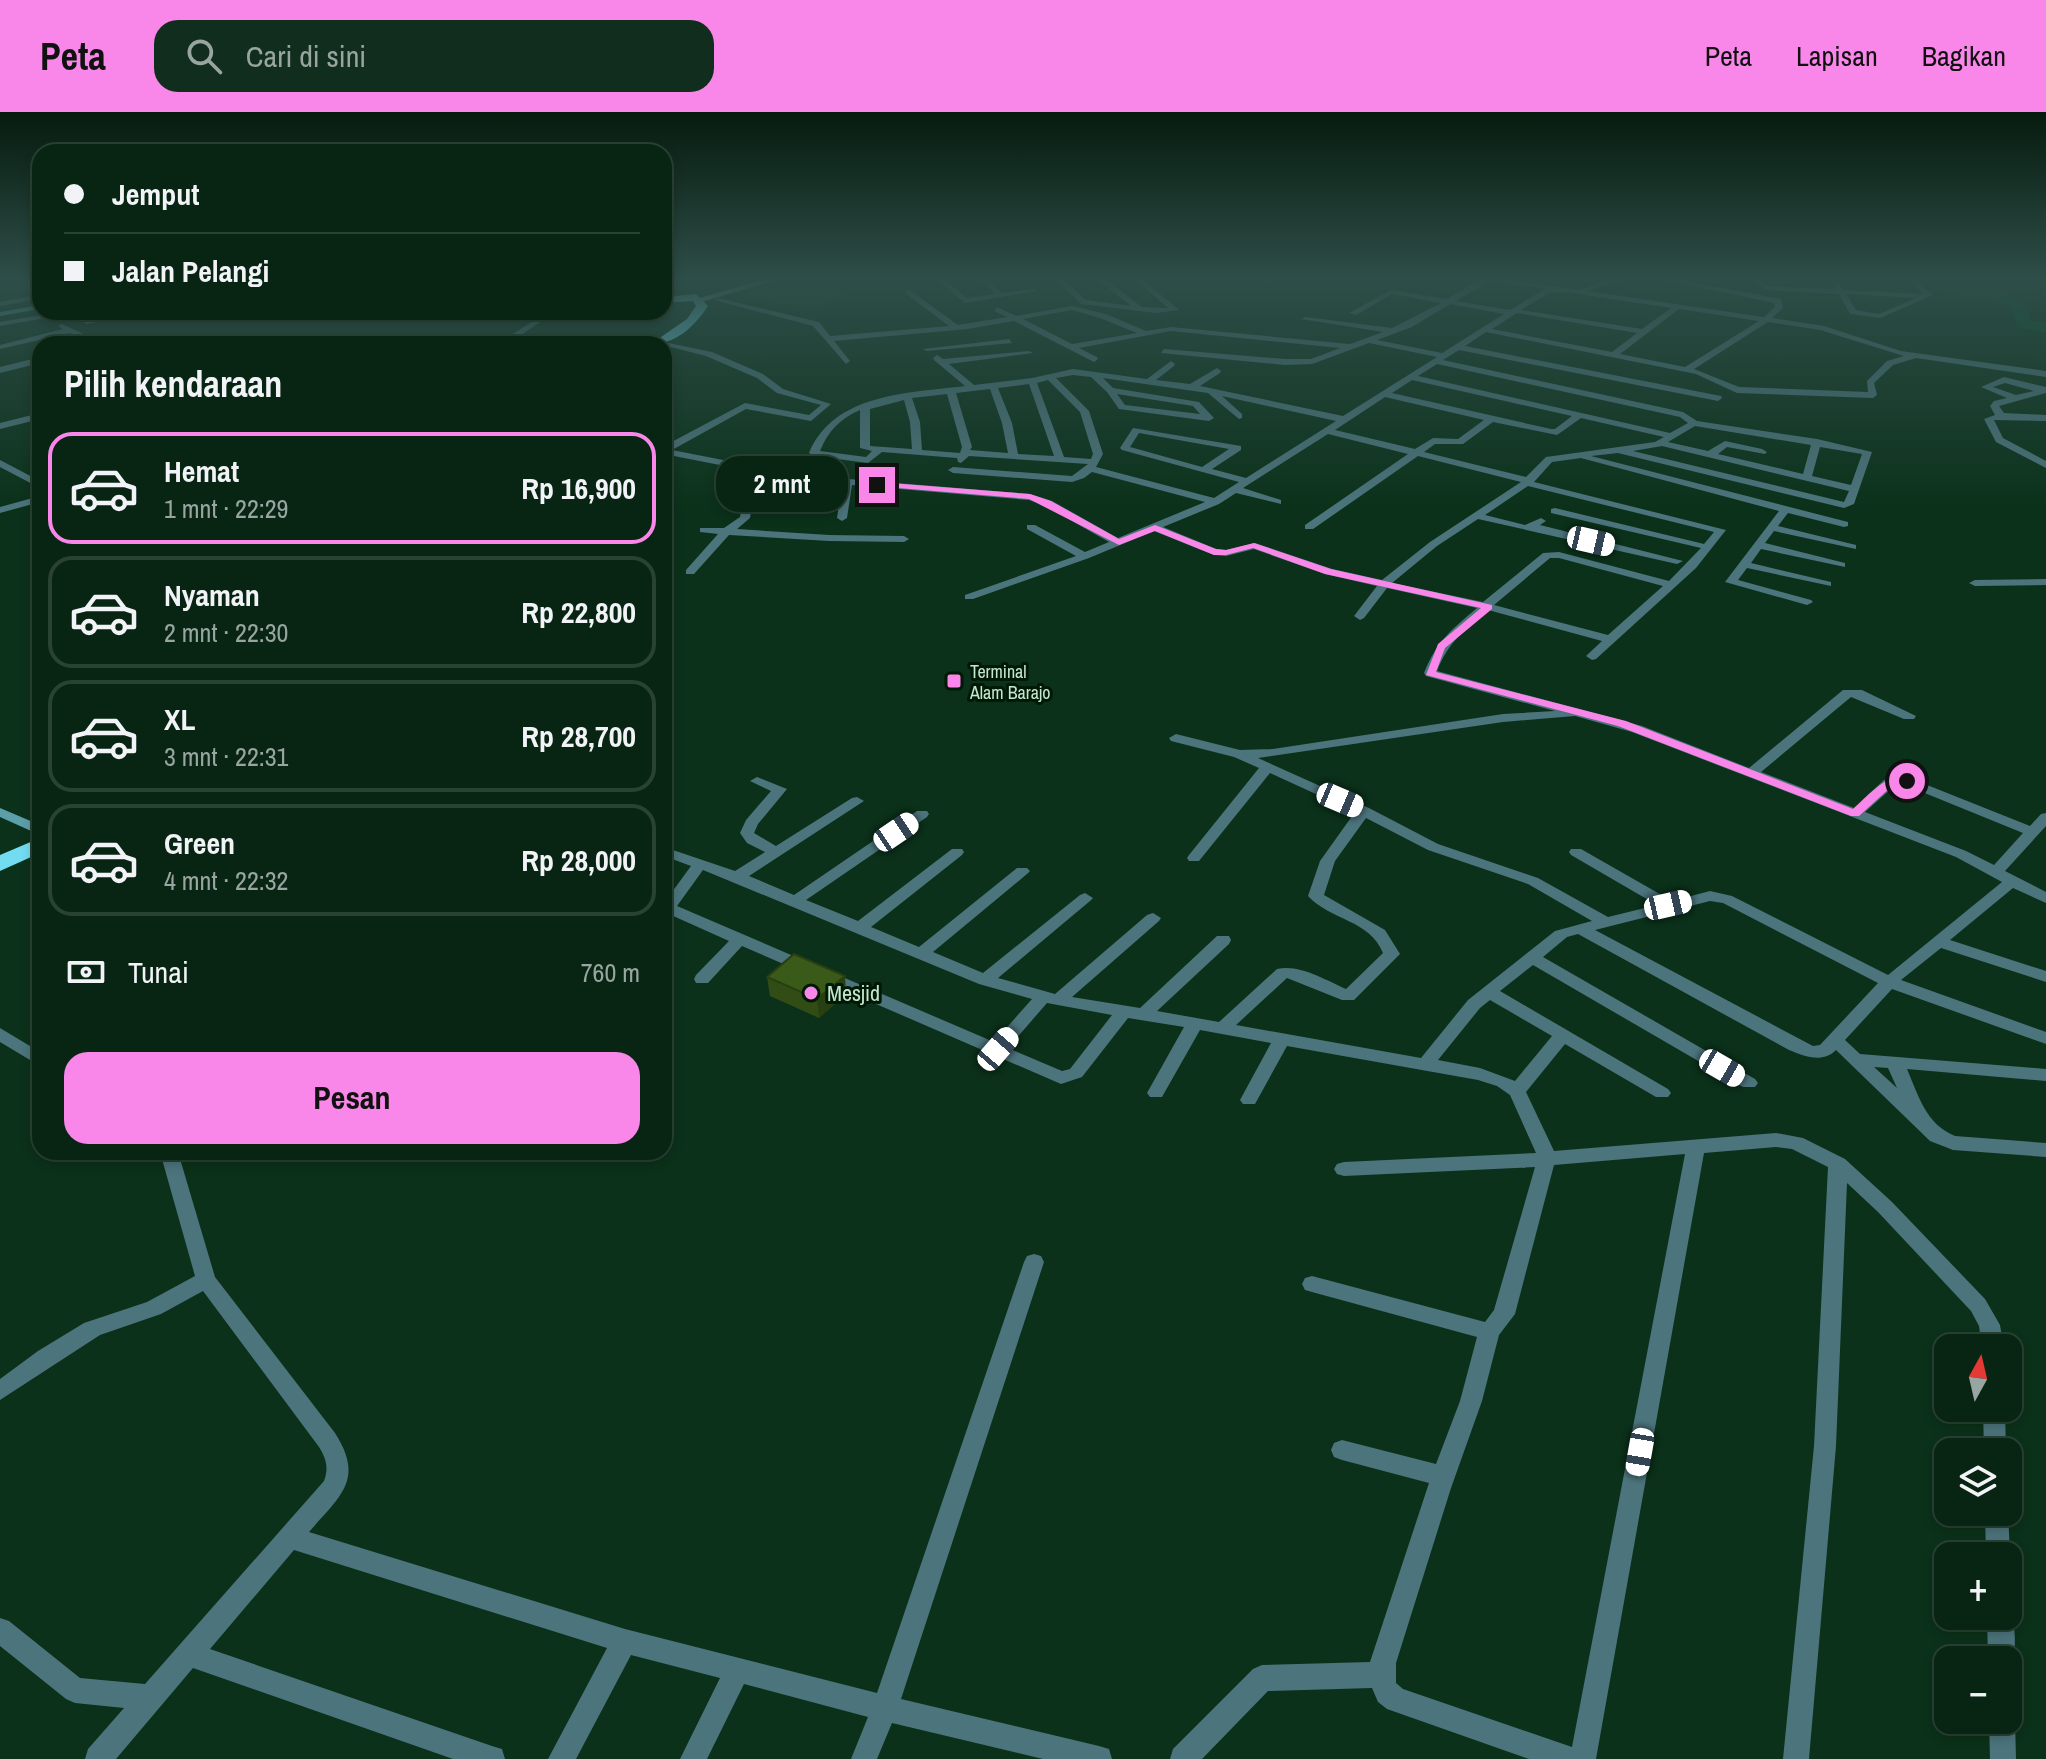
<!DOCTYPE html>
<html lang="id">
<head>
<meta charset="utf-8">
<style>
  :root { --surface:#082514; --page:#112d1d; --text:#f1f3f6; --muted:#98a5a0; --line:#294234; --accent:#f987e9 }
  body { margin:0; font-family:"Archivo Narrow",sans-serif; background:var(--page); color:var(--text); height:100vh; display:flex; flex-direction:column; font-size:30px; white-space:nowrap }
  * { box-sizing:border-box; margin:0 }
  p { font-size:26px; color:var(--muted) }
  .icon { flex:none; width:44px; height:44px; fill:none; stroke:currentColor; stroke-width:2; stroke-linecap:round; stroke-linejoin:round }
  .map { position:relative; flex:1; overflow:hidden }
  .drawer { position:absolute; left:32px; top:224px; width:640px; height:824px; display:flex; flex-direction:column; background:var(--surface); border-radius:24px; box-shadow:0 4px 12px #0003,0 0 0 2px var(--line) }
  .drawer>* { flex:none }
  .banner { position:absolute; left:32px; top:32px; width:640px; height:176px; border-radius:24px; box-shadow:0 4px 12px #0003,0 0 0 2px var(--line); display:grid; align-content:center; height:176px; padding:0 32px; background:var(--surface) }
  .needle { width:52px; rotate:8deg }
  .controls { position:absolute; left:1934px; top:1222px; display:grid; gap:16px }
  .controls a { display:grid; place-items:center; width:88px; height:88px; border-radius:16px; background:var(--surface); box-shadow:0 4px 12px #0003,0 0 0 2px var(--line); font-size:40px }
  .end { position:absolute; width:36px; height:36px; margin:-18px; border:10px solid #f987e9; background:#111; box-shadow:0 0 0 4px #111 }
  .from { border-radius:50% }
  .bubble { position:absolute; height:56px; border-radius:24px; background:var(--surface); box-shadow:0 4px 12px #0003,0 0 0 2px var(--line); font-size:26px; font-weight:700; line-height:56px; text-align:center }
  .car { position:absolute; width:24px; height:48px; margin:-24px -12px; border-radius:10px; box-shadow:0 0 6px 2px #0007; background:linear-gradient(#fff 24%,#345 0 40%,#fff 0 76%,#345 0 86%,#fff 0) }
  .banner b { display:flex; align-items:center; gap:28px; height:76px; font-size:30px }
  .banner b+b { border-top:2px solid var(--line) }
  .banner i { width:20px; height:20px; background:var(--text) }
  ul { padding:0; list-style:none }
  li { display:flex; align-items:center; gap:24px; height:112px; margin:0 16px 12px; padding:0 16px; border:4px solid var(--line); border-radius:24px }
  li div { flex:1 }
  li b { display:block; font-size:30px }
  li em { font-style:normal; font-weight:700 }
  li.selected { border-color:var(--accent) }
  li>.icon { width:72px; height:72px; stroke-width:1.5 }
  h2 { padding:0 32px; font-size:36px; line-height:96px }
  .pay { display:flex; align-items:center; gap:20px; height:88px; padding:0 32px; font-size:30px }
  .pay p { margin-inline-start:auto }
  .primary-button { display:flex; gap:16px; margin-top:auto; padding:16px 32px }
  .primary-button a { flex:1; height:92px; border-radius:24px; background:var(--accent); color:#111; font-size:32px; font-weight:700; line-height:92px; text-align:center }
  header { display:flex; align-items:center; gap:48px; box-sizing:border-box; height:112px; padding:0 40px; background:var(--accent); color:#111 }
  header strong { font-size:38px }
  nav { display:flex; gap:44px; margin-inline-start:auto; font-size:28px }
  .search { width:560px; height:72px; background:var(--page); display:flex; align-items:center; gap:20px; box-sizing:border-box; padding:0 28px; border-radius:24px; color:var(--muted); font-size:30px }
  .map>svg:first-child { display:block }
  .built { fill:#143d22 }
  .lines { fill:none; stroke-linecap:round; stroke-linejoin:round }
  .river { fill:#004c24; fill-rule:evenodd }
  .street { fill:#4c747c; fill-rule:evenodd }
  .secondary { fill:#5d9eab; fill-rule:evenodd }
  .primary { fill:#69bed0; fill-rule:evenodd }
  .highway { fill:#73dcf1; fill-rule:evenodd }
  .wall { fill:#314d15 }
  .shaded-wall { fill:#283f11 }
  .building { fill:#395a18; stroke:#283f11; stroke-width:2 }
  .route { fill:#f987e9 }
  .poi-dot { fill:#f987e9; stroke:#001806; stroke-width:3 }
  .labels { text-anchor:middle; dominant-baseline:central; stroke-width:6; stroke-linejoin:round; paint-order:stroke }
  .far-poi-label { font-size:18px; fill:#c5e7cd; stroke:#001806; text-anchor:start }
  .poi-label { font-size:22px; fill:#c5e7cd; stroke:#001806; text-anchor:start }
</style>
</head>
<body>
<header>
<strong>Peta</strong>
<div class="search"><svg class="icon" aria-label="search" viewBox="0 0 24 24"><circle cx="10" cy="10" r="6"/><path d="M15 15l6 6"/></svg>Cari di sini</div>
<nav><a>Peta</a><a>Lapisan</a><a>Bagikan</a></nav>
</header>
<div class="map">
<svg width="2046" height="1647" viewBox="0 0 2046 1647">
  <rect width="100%" height="100%" fill="#0b311a"/>
  <path class="built" d="M785 166H791L848 184 811 199 736 184Z"/>
  <g class="lines">
    <path class="river" d="M1922 166C1944 166 1947 172 1966 177 1988 183 2011 177 2028 195L2030 209 2046 211V221L2017 215 2013 197C1987 180 1951 191 1922 166Z"/>
    <path class="street" d="M23 166H30L40 183V195L34 188 0 194V190L32 184Z
      M935 166H943L967 186 995 182 980 166H987L1002 181 1033 177 1037 179 965 191Z
      M1054 166H1062L1086 188 1131 194 1096 166H1104L1142 195 1168 196 1133 166H1141L1179 198 1156 201 1081 192Z
      M1481 166H1501L1579 178 1614 166H1626L1587 179 1764 205 1775 195 1774 191 1655 166H1671L1781 187 1783 196 1772 206 1824 214 1901 239 2046 259V265L1916 246 1893 253 1874 271 1877 283 1873 286 1737 281 1696 262 1486 220 1465 234 1721 284 1722 286 1718 289 1459 238 1443 248 1683 300 1697 309 1817 327 1872 340 1854 392 1844 396 1618 341 1591 344 1848 410V414L1844 415 1788 401 1778 414 1856 433V437L1774 419 1765 431 1845 451V455L1761 437 1751 451 1831 470V474L1747 456 1738 468 1811 488 1813 490 1807 493 1725 470 1779 399 1581 346 1552 350 1534 370 1726 418 1696 456 1596 547 1592 548 1586 544 1602 529 1488 498C1464 519 1449 529 1437 559L1642 614 1749 656 1843 578H1862L1916 604 1914 607H1904L1851 585 1761 660 1854 696 1884 668 1907 665 2030 714 2041 702 2046 701V714L2005 759 2046 780V791L2013 776 1950 828 2046 859V870L1941 836 1901 868 2046 920V932L1892 877 1845 928 1860 942 2046 957V969L1907 957C1919 985 1926 1012 1955 1024L2046 1031V1045L1953 1038 1930 1029 1836 938C1822 952 1804 944 1789 938L1578 822 1567 825 1543 845 1755 967 1758 971 1755 975H1743L1533 853 1500 879 1668 977 1671 981 1668 985H1656L1565 932 1526 980 1554 1039 1776 1021 1803 1026 1845 1047 1892 1090 1985 1187 2000 1213 2004 1236H1982L1979 1214 1971 1199 1878 1100 1847 1071 1836 1334 1809 1647H1783L1814 1334 1828 1055 1792 1037 1776 1035 1704 1041 1596 1647H1529L1387 1597 1378 1590 1372 1576 1268 1579 1202 1647H1170L1173 1637 1253 1557 1262 1553 1370 1550 1429 1371 1342 1348 1334 1345 1331 1338 1334 1331 1342 1328 1436 1352 1460 1289 1477 1225 1312 1180 1305 1178 1302 1172 1305 1166 1312 1164 1485 1210 1494 1198 1535 1055 1344 1064 1337 1062 1334 1057 1337 1052 1344 1050 1536 1041 1510 983 1497 974 1478 968 1287 934 1255 992H1243L1240 988 1271 931 1200 918 1162 985H1150L1147 981 1184 915 1128 906 1082 965 1061 972 742 834 708 871H696L694 867 696 863 729 829 671 803 664 807V791L691 754 664 744V735L735 759 765 740 747 731 740 721 746 708 771 679 750 669 757 665 787 677 758 712 754 721 776 734 852 686 857 685 864 689 749 764 794 783 917 699H927L929 702 927 705 806 788 858 809 952 737H962L964 740 962 743 871 815 919 835 1017 756H1027L1030 759 1027 762 933 840 983 861 1080 783 1085 781 1093 786 1090 789 998 866 1055 882 1147 803 1153 801 1161 806 1159 809 1072 885 1140 896 1217 824H1229L1231 828 1229 832 1157 899 1219 910 1277 857C1300 852 1325 868 1346 877L1383 841C1370 808 1330 808 1308 784L1320 749 1355 700 1270 661 1199 749H1189L1187 746 1189 743 1259 656 1234 645 1171 629 1169 626 1176 622 1240 638 1273 637 1503 602 1555 599 1426 564 1424 561C1437 529 1451 518 1477 496L1387 476 1364 506 1360 508 1354 504 1377 474 1325 462 1254 437 1226 444 1214 443 1154 419 1089 446 973 487H965V483L1076 444 1027 417V413H1035L1085 440 1109 430 1044 393 1029 388 852 373 847 406 842 409 837 406 842 372 800 369 664 342V334L745 291 809 303 821 293 777 281 757 266 706 244 655 231 659 229 712 240 763 262 783 277 831 292 811 309 746 297 672 338 800 363 1030 382 1052 389 1118 426 1205 390 1092 360 1084 366 1072 370 953 361 948 358 953 355 1072 364 1088 352 969 344 961 351 958 350 957 346 882 340 868 351 814 344 809 341C834 281 909 281 965 274L934 248 933 246 937 243 943 247 1029 239 1033 241 949 252 974 273 1032 266 1073 257 1147 267 1171 249 1175 252 1174 254 1156 268 1190 272 1217 256 1221 259 1220 261 1200 274 1343 304 1437 245 1369 231 1312 252 1285 253 1161 241 1164 237 1285 247H1311L1340 236 1171 219 1079 236 1097 245 1098 247 1094 250 1014 209 968 217 834 229 850 249 846 252 813 214 714 188 718 186 819 210 830 224 949 214 905 181 908 177 958 213 1007 205 994 199 997 195 1016 204 1072 194 1106 202 1146 219 1171 215 1350 232 1383 220 1301 207 1305 205 1392 216 1441 191 1392 182 1356 203 1349 201 1391 178 1447 187ZM1490 169 1545 177 1510 198 1456 189ZM1565 180 1671 196 1642 217 1521 198 1549 181ZM1450 192 1504 202 1442 241 1377 228 1412 215ZM1679 197 1759 209 1685 255 1620 242ZM1072 198 1100 206 1137 221 1072 232 1023 207ZM1517 201 1637 221 1612 240 1492 217ZM1768 210 1820 218 1904 244 1887 249 1867 269 1868 280 1739 275 1694 257ZM1437 252 1680 305 1688 311 1670 321 1418 264ZM1073 263 1091 265 1107 280 1119 297 1209 309 1214 306 1199 290 1113 276 1103 266 1208 281 1239 307 1242 306V302L1222 284 1336 309 1246 366 1212 357 1241 338V334L1133 316 1120 336 1122 338 1239 370 1214 386 1096 355 1103 342 1089 299 1056 266ZM1048 268 1080 300 1093 342 1091 347 1064 345 1037 271ZM1412 268 1572 304 1555 317H1551L1392 281ZM1029 272 1054 344 1018 342 1012 311 998 276ZM990 277 1002 311 1008 341 970 338 972 335 956 281ZM947 282 962 335 960 341 922 338 920 310 912 286ZM1117 282 1193 294 1200 302 1125 293ZM1385 285 1484 308 1458 327 1433 326 1415 337 1335 318ZM904 288 910 310 912 337 870 334V297ZM860 298V336L872 339 866 345 820 339C828 319 841 306 860 298ZM1581 306 1664 325 1655 330 1546 345 1526 365 1424 340 1435 332H1463L1493 310 1557 323ZM1695 314 1811 333 1803 362 1718 342 1727 335 1765 342 1767 340 1762 337 1725 329 1708 339 1668 330ZM1139 321 1229 337 1202 355 1130 335ZM1328 322 1408 342 1305 413V417H1313L1418 344 1521 370 1430 430 1382 468 1332 457 1255 431 1226 438 1216 437 1163 415 1219 392 1236 381 1281 392V388L1243 376ZM1662 334 1849 379 1844 390 1633 339ZM1820 335 1862 342 1851 373 1812 364ZM1528 374 1714 420 1704 432 1555 396 1551 397V401L1701 436 1669 469 1559 440 1543 441 1483 490 1392 471 1437 434 1478 407 1677 452 1683 449 1540 413 1546 409 1541 406 1525 413 1485 403ZM1550 446H1559L1663 474 1608 523 1494 493ZM1575 604 1632 620 1956 745 2002 770 1888 863 1732 784 1710 779 1672 789 1581 737H1571L1569 740 1571 743 1657 793 1608 805 1538 766 1438 732 1369 696 1258 646 1503 610ZM1905 673 2023 721 1994 753 1966 739 1865 700 1893 675ZM1366 706 1428 738 1528 772 1592 809 1555 819 1468 888 1421 946 1236 913 1287 866 1342 888H1354L1400 842 1385 818 1324 783 1335 749ZM703 758 979 872 1032 887 994 930 677 794ZM1710 789 1723 791 1878 871 1820 933 1813 934 1595 818ZM1490 888 1552 924 1515 969 1480 956 1438 948 1480 896ZM1047 891 1112 903 1070 957 1062 959 1008 936ZM1874 955 1888 956 1897 976ZM1685 1042 1572 1635 1403 1577 1396 1571V1551L1451 1376 1482 1289 1499 1223 1515 1202 1554 1053Z
      M1749 166H1757L1768 174 1836 177 1834 174 1838 172 1844 178 1923 182 1911 169 1915 167 1933 183 1880 206 1850 202 1839 182 1766 178ZM1846 182 1916 186 1879 202 1856 198Z
      M60 200H79L0 214V210Z
      M126 200H142L87 212 83 210Z
      M547 200H556L507 232H497Z
      M62 212 105 232H94L70 221 0 237V233L63 217 58 214Z
      M396 227 399 231 373 232Z
      M1009 227 1012 231 927 239 923 237Z
      M40 245V251L0 261V255Z
      M2004 265 2046 275V281L1999 294 2004 301 2046 303V309L1994 308 2003 326 2046 349V356L1996 330 1984 307 1995 303 1990 294 1994 289 2007 286 1981 275ZM2005 271 2034 279 2016 283 1993 275Z
      M40 301V307L0 317V311Z
      M0 348 40 369V376L0 355Z
      M40 384V390L0 401V395Z
      M748 385 753 388 750 406 737 417 829 423 904 424 909 427 904 430 829 429 729 423 694 462H686V458L718 422 700 420V416H724L740 405 743 388Z
      M2046 467V473L1975 474 1969 471 1975 468Z
      M0 916 40 940V954L0 930Z
      M160 1040H178L215 1165 335 1321C365 1368 340 1384 309 1420L625 1517 877 1581 1024 1150 1027 1144 1034 1142 1041 1144 1044 1150 901 1587 1099 1634 1109 1637 1112 1647H1043L892 1611 877 1647H851L868 1605 744 1572 707 1647H680L720 1566 631 1543 576 1647H548L607 1536 294 1438 210 1537 492 1634 502 1637 505 1647H453L193 1556 116 1647H85L88 1637 124 1596 75 1591 66 1587 0 1534V1506L9 1509 80 1566 145 1572 324 1369C329 1356 326 1346 319 1335L203 1179 161 1202 100 1223 0 1288V1267L38 1239 84 1211 147 1190 195 1164Z
      M1983 1296H2005L2006 1340H1984Z
      M2008 1398 2010 1444 2008 1449V1444H1986L1985 1400Z
      M2009 1495C2016 1511 2018 1544 2008 1558V1548H1988L1987 1504H2008Z
      M2008 1597 2015 1608 2016 1647H1990L1989 1608H2008Z"/>
    <path class="secondary" d="M40 193V197L0 204V200Z
      M0 696 40 713V723L0 705Z"/>
    <path class="primary" d="M767 166H783L698 191 693 188Z"/>
    <path class="highway" d="M696 182 708 194C694 215 676 232 651 232L687 207 696 194 693 189 664 191V185Z
      M40 726V741L0 759V743Z"/>
  </g>
  <path class="wall" d="M767 865 846 882 819 906 770 884Z"/>
  <path class="shaded-wall" d="M845 864 846 882 819 906 817 887Z"/>
  <path class="building" d="M794 842 845 864 817 887 767 865Z"/>
  <linearGradient id="sky" x2="0" y2="1"><stop stop-color="#061b0e"/><stop offset="0.42" stop-color="#2e4e49"/><stop offset="1" stop-color="#2e4e49" stop-opacity="0"/></linearGradient>
  <rect width="2046" height="397" fill="url(#sky)"/>
  <path class="route" d="M877 370 1030 382 1051 389 1119 427 1155 413 1216 437 1226 438 1254 431 1331 457 1492 493V497L1445 536 1436 560 1626 609 1853 697C1869 683 1891 655 1913 669L1892 674 1859 704H1851L1618 614 1426 563 1438 532 1481 496 1325 462 1253 436 1226 443H1214L1155 419 1119 433 1029 387 874 374Z"/>
  <g class="poi-dot">
    <rect x="946" y="561" width="16" height="16" rx="4"/>
    <circle cx="811" cy="881" r="8"/>
  </g>
  <g class="labels">
    <g class="far-poi-label">
      <text x="970" y="559">Terminal<tspan x="970" dy="21">Alam Barajo</tspan></text>
    </g>
    <g class="poi-label">
      <text x="827" y="881">Mesjid</text>
    </g>
  </g>
</svg>
<div class="controls">
<a><svg class="needle" viewBox="-14 -14 28 28"><path d="M0-13l5 13h-10z" fill="#e53935"/><path d="M0 13l5-13h-10z" fill="#98a5a0"/></svg></a>
<a><svg class="icon" aria-label="layers" viewBox="0 0 24 24"><path d="M12 4l9 5-9 5-9-5zM3 14l9 5 9-5"/></svg></a>
<a>+</a>
<a>−</a>
</div>
<i class="end from" style="left:1907px;top:669px"></i>
<i class="end" style="left:877px;top:373px"></i>
<div class="bubble" style="left:716px;top:344px;width:132px">2 mnt</div>
<i class="car" style="left:1591px;top:429px;rotate:103deg"></i>
<i class="car" style="left:1340px;top:688px;rotate:113deg"></i>
<i class="car" style="left:896px;top:720px;rotate:56deg"></i>
<i class="car" style="left:1668px;top:793px;rotate:77deg"></i>
<i class="car" style="left:998px;top:937px;rotate:41deg"></i>
<i class="car" style="left:1722px;top:956px;rotate:120deg"></i>
<i class="car" style="left:1640px;top:1340px;rotate:190deg"></i>
<div class="banner">
<b><i class="from"></i>Jemput</b>
<b><i></i>Jalan Pelangi</b>
</div>
<section class="drawer">
<h2>Pilih kendaraan</h2>
<ul>
<li class="selected"><svg class="icon" aria-label="car" viewBox="0 0 24 24"><path d="M5 17H2v-5l4-1 3-4h7l3 4 3 1v5h-3M9 17h6M6 11h13"/><circle cx="7" cy="17" r="2"/><circle cx="17" cy="17" r="2"/></svg><div><b>Hemat</b><p>1 mnt · 22:29</p></div><em>Rp 16,900</em></li>
<li><svg class="icon" aria-label="car" viewBox="0 0 24 24"><path d="M5 17H2v-5l4-1 3-4h7l3 4 3 1v5h-3M9 17h6M6 11h13"/><circle cx="7" cy="17" r="2"/><circle cx="17" cy="17" r="2"/></svg><div><b>Nyaman</b><p>2 mnt · 22:30</p></div><em>Rp 22,800</em></li>
<li><svg class="icon" aria-label="car" viewBox="0 0 24 24"><path d="M5 17H2v-5l4-1 3-4h7l3 4 3 1v5h-3M9 17h6M6 11h13"/><circle cx="7" cy="17" r="2"/><circle cx="17" cy="17" r="2"/></svg><div><b>XL</b><p>3 mnt · 22:31</p></div><em>Rp 28,700</em></li>
<li><svg class="icon" aria-label="car" viewBox="0 0 24 24"><path d="M5 17H2v-5l4-1 3-4h7l3 4 3 1v5h-3M9 17h6M6 11h13"/><circle cx="7" cy="17" r="2"/><circle cx="17" cy="17" r="2"/></svg><div><b>Green</b><p>4 mnt · 22:32</p></div><em>Rp 28,000</em></li>
</ul>
<div class="pay"><svg class="icon" aria-label="cash" viewBox="0 0 24 24"><path d="M3 7h18v10H3z"/><circle cx="12" cy="12" r="2"/></svg>Tunai<p>760 m</p></div>
<div class="primary-button"><a>Pesan</a></div>
</section>
</div>
</body>
</html>
